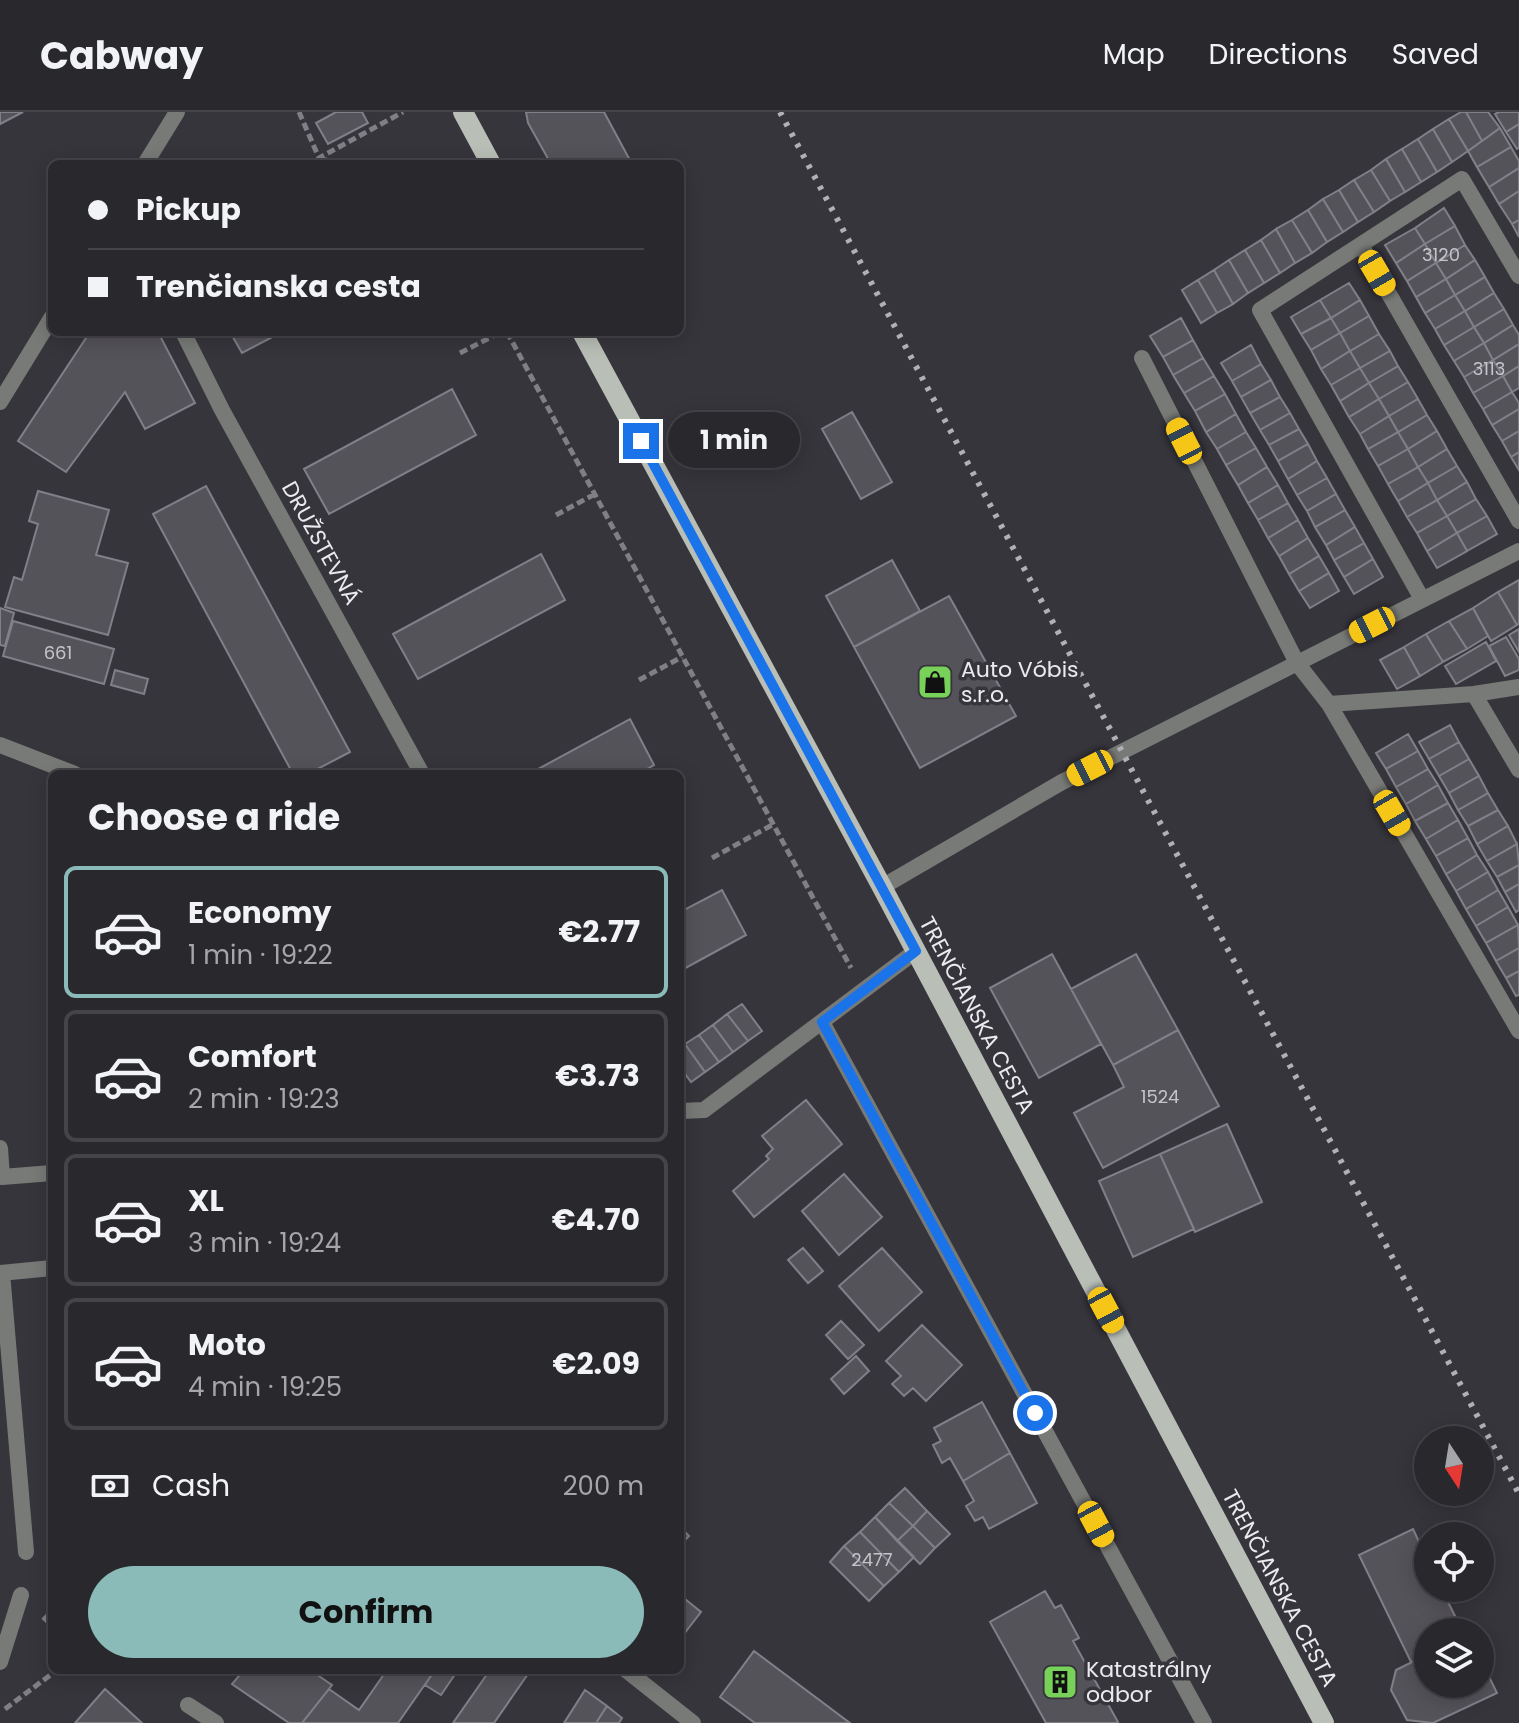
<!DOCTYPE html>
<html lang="en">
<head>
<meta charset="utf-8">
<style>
  :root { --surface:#29282d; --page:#313035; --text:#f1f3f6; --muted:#a5a6aa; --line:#454449; --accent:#8bbbb9 }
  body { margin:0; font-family:Poppins,sans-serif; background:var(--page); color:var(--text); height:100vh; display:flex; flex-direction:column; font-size:30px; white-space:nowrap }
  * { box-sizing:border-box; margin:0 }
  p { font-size:26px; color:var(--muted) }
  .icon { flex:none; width:44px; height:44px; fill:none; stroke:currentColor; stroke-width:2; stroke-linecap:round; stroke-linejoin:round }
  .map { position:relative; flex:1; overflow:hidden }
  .details { position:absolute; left:48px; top:658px; width:636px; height:904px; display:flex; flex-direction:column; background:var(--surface); border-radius:12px; box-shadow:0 4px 20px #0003,0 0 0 2px var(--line) }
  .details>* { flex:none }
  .top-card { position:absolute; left:48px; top:48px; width:636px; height:176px; border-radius:12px; box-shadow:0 4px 20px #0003,0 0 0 2px var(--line); display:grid; align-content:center; height:176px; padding:0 40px; background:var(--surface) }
  .needle { width:52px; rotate:168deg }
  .tools { position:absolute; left:1414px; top:1314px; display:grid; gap:16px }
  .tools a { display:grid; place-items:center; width:80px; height:80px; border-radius:50%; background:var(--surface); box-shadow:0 4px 20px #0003,0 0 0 2px var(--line); font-size:40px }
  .end { position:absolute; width:36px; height:36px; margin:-18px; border:10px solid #1a73e8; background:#fff; box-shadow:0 0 0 4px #fff }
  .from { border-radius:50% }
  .bubble { position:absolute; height:56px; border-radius:28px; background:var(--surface); box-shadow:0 4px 20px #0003,0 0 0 2px var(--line); font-size:26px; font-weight:700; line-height:56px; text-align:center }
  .car { position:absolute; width:24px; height:48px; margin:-24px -12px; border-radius:10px; box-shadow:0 0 6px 2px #0007; background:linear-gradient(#f5c518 24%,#345 0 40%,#f5c518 0 76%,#345 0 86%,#f5c518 0) }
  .top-card b { display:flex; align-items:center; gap:28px; height:76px; font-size:30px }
  .top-card b+b { border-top:2px solid var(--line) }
  .top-card i { width:20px; height:20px; background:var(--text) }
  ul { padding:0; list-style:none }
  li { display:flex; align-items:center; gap:24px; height:132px; margin:0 16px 12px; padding:0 24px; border:4px solid var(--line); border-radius:12px }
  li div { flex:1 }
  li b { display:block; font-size:30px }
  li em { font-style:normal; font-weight:700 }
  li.selected { border-color:var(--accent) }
  li>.icon { width:72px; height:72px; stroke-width:1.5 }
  h2 { padding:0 40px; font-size:36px; line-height:96px }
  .pay { display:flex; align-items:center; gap:20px; height:88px; padding:0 40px; font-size:30px }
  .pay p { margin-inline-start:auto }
  .cta { display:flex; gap:16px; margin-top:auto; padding:16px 40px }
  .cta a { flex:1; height:92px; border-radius:48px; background:var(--accent); color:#111; font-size:32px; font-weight:700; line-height:92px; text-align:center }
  header { display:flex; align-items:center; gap:48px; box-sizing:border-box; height:112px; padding:0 40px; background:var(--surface); border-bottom:2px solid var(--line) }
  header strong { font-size:38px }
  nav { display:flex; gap:44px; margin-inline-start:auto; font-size:28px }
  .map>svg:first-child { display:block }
  .building { fill:#55535a; stroke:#817f87; stroke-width:2 }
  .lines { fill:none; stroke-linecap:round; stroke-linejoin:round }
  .path { stroke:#817f86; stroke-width:5; stroke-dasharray:8 4; stroke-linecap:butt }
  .service { stroke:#787a77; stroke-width:16 }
  .minor { stroke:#787a77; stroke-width:16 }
  .primary { stroke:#b9beb7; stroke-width:20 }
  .rail { stroke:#b2b0b6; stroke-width:6; stroke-dasharray:4 8; stroke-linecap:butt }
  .route { stroke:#1a73e8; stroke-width:10 }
  .labels { text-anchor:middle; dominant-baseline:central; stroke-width:7; stroke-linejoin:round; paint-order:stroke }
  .number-label { font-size:18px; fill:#c6c4ca }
  .street-label { font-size:22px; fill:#ebeaef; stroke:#37353c }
  .poi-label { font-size:22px; fill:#ebeaef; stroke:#37353c; text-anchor:start }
</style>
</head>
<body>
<header>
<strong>Cabway</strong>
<nav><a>Map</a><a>Directions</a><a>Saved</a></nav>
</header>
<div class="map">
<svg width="1519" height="1611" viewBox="0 0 1519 1611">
  <rect width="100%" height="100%" fill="#37353c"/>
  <path class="building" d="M0 0H23L0 12Z
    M336 0H362L368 11 328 32 316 11Z
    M526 0H604L632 52H551L528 11Z
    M1461 0H1466L1482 29 1468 39 1449 7Z
    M1466 0H1488L1500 16 1482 29Z
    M1499 0H1519V12L1506 20 1495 2Z
    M1449 7 1468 39 1452 50 1433 17Z
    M1519 12V36L1517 37 1506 20Z
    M1500 16 1511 35 1477 55 1468 39Z
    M1433 17 1452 50 1437 60 1418 27Z
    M1418 27 1437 60 1421 70 1402 37Z
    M1511 35 1519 49V56L1489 75 1477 55Z
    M1402 37 1421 70 1405 80 1386 47Z
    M1386 47 1405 80 1390 89 1371 58Z
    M1519 56V79L1499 92 1489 75Z
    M1371 58 1390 89 1374 100 1354 68Z
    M1354 68 1374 100 1358 110 1339 78Z
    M1339 78 1358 110 1343 120 1323 87Z
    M1519 79V108L1512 112 1499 92Z
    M1323 87 1343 120 1327 130 1308 98Z
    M1444 96 1455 114 1425 132 1415 116Z
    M1308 98 1327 130 1312 141 1292 108Z
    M1292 108 1312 141 1295 151 1276 117Z
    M1519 108V125L1512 112Z
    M1455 114 1465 133 1436 151 1425 132Z
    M1415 116 1425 132 1396 151 1385 133Z
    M1276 117 1295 151 1280 161 1261 128Z
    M1261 128 1280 161 1264 171 1245 138Z
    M1425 132 1436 151 1407 169 1396 151Z
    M1465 133 1475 148 1446 167 1436 151Z
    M1245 138 1264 171 1248 181 1229 148Z
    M1229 148 1248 181 1233 192 1214 158Z
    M1475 148 1485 165 1455 183 1446 167Z
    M1436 151 1446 167 1416 185 1407 169Z
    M1214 158 1233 192 1217 201 1198 168Z
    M1485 165 1494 181 1465 199 1455 183Z
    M1446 167 1455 183 1425 201 1416 185Z
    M1198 168 1217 201 1201 211 1182 178Z
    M1349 171 1360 188 1331 206 1320 188Z
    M1494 181 1504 197 1474 215 1465 199Z
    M1455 183 1465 199 1435 217 1425 201Z
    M1320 188 1331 206 1301 222 1291 205Z
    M1360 188 1369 204 1340 221 1331 206Z
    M1504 197 1513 213 1484 231 1474 215Z
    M1465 199 1474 215 1444 233 1435 217Z
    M1369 204 1379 222 1350 239 1340 221Z
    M1181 206 1193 228 1163 245 1150 224Z
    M1331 206 1340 221 1311 238 1301 222Z
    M1513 213 1519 223V232L1493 248 1484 231Z
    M1474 215 1484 231 1454 249 1444 233Z
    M90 220H158L195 291 145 317 125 280 66 360 18 329Z
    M230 220H282L242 241Z
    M1340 221 1350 239 1321 257 1311 238Z
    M1379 222 1390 239 1360 256 1350 239Z
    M1193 228 1203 246 1173 263 1163 245Z
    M1484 231 1493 248 1464 265 1454 249Z
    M1519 232V254L1503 264 1493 248Z
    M1251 233 1261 252 1232 269 1221 251Z
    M1350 239 1360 256 1331 273 1321 257Z
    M1390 239 1398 254 1369 271 1360 256Z
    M1203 246 1214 264 1184 281 1173 263Z
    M1493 248 1503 264 1473 281 1464 265Z
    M1261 252 1271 268 1241 285 1232 269Z
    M1398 254 1408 270 1379 287 1369 271Z
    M1519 254V276L1512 280 1503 264Z
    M1360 256 1369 271 1340 289 1331 273Z
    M1214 264 1225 282 1195 299 1184 281Z
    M1503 264 1512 280 1483 297 1473 281Z
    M1271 268 1280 285 1250 301 1241 285Z
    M1408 270 1418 287 1389 304 1379 287Z
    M1369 271 1379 287 1349 305 1340 289Z
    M452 277 476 323 329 402 304 357Z
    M1512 280 1519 291V297L1492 313 1483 297Z
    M1225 282 1236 302 1206 320 1195 299Z
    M1280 285 1290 301 1260 318 1250 301Z
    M1379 287 1389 304 1360 322 1349 305Z
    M1418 287 1427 303 1398 320 1389 304Z
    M1519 297V319L1502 329 1492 313Z
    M852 300 892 370 861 387 822 317Z
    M1290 301 1299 317 1269 333 1260 318Z
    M1236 302 1246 320 1217 337 1206 320Z
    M1427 303 1437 319 1408 337 1398 320Z
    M1389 304 1398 320 1368 337 1360 322Z
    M1299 317 1308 332 1278 349 1269 333Z
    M1437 319 1447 337 1418 355 1408 337Z
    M1519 319V340L1511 345 1502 329Z
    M1246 320 1256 336 1226 353 1217 337Z
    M1398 320 1408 337 1378 354 1368 337Z
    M1308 332 1317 349 1288 367 1278 349Z
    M1256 336 1267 355 1238 373 1226 353Z
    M1408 337 1418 355 1388 372 1378 354Z
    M1447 337 1457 354 1428 371 1418 355Z
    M1519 340V358L1511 345Z
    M1317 349 1327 366 1297 383 1288 367Z
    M1457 354 1467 370 1437 388 1428 371Z
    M1267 355 1278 373 1248 391 1238 373Z
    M1418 355 1428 371 1398 389 1388 372Z
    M1327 366 1336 382 1307 399 1297 383Z
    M1467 370 1476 387 1447 404 1437 388Z
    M1428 371 1437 388 1407 405 1398 389Z
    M1278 373 1288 391 1258 408 1248 391Z
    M206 374 350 640 308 662H293L153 402Z
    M38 379 109 398 96 443 128 451 108 523 5 495 14 465 22 468 38 412 29 409Z
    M1336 382 1345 398 1315 415 1307 399Z
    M1476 387 1487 404 1457 421 1447 404Z
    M1437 388 1447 404 1417 421 1407 405Z
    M1288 391 1298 408 1268 426 1258 408Z
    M1345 398 1355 415 1326 433 1315 415Z
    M1447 404 1457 421 1427 439 1417 421Z
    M1487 404 1497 422 1467 439 1457 421Z
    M1298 408 1308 426 1279 444 1268 426Z
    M1355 415 1364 431 1334 448 1326 433Z
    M1457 421 1467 439 1437 456 1427 439Z
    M1308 426 1319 444 1289 462 1279 444Z
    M1364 431 1373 447 1344 465 1334 448Z
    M541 442 565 488 418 567 393 522Z
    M1319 444 1329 461 1299 479 1289 462Z
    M1373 447 1383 465 1354 482 1344 465Z
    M892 448 920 499 854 535 826 484Z
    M1329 461 1339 479 1310 496 1299 479Z
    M1519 468V512L1517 513 1498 480Z
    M1498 480 1517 513 1491 529 1473 496Z
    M949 484 1016 604 920 656 854 535Z
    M0 496 14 501 5 534 0 533Z
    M1473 496 1488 524 1467 537 1449 509Z
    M13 509 114 537 104 572 3 544Z
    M1449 509 1467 537 1443 550 1426 522Z
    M1519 517V540L1509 523Z
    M1426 522 1443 550 1420 564 1404 535Z
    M1506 525 1519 547V558L1505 564 1489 534Z
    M1486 530 1496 549 1456 572 1445 554Z
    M1404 535 1420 564 1397 577 1380 548Z
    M115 558 148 567 144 582 111 573Z
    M630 607 654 653 638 662H529Z
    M1450 613 1459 630 1429 647 1419 630Z
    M1408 622 1418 639 1386 657 1376 641Z
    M1459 630 1469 647 1439 664 1429 647Z
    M1418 639 1428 657 1396 675 1386 657Z
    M1469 647 1479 664 1449 681 1439 664Z
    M1428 657 1438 673 1406 692 1396 675Z
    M1479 664 1488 681 1458 698 1449 681Z
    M1438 673 1448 691 1415 709 1406 692Z
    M1488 681 1498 698 1468 714 1458 698Z
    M1448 691 1458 708 1426 727 1415 709Z
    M1498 698 1508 714 1477 732 1468 714Z
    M1458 708 1468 726 1436 744 1426 727Z
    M1508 714 1517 732 1487 749 1477 732Z
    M1468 726 1477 743 1446 762 1436 744Z
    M1517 732 1519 753 1497 765 1487 749Z
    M1477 743 1488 760 1456 779 1446 762Z
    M1519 753V772L1505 780 1497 765Z
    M1488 760 1498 778 1466 797 1456 779Z
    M1519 772V798L1516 800 1505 780Z
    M722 778 746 823 680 859V800Z
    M1498 778 1508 795 1476 814 1466 797Z
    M1508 795 1518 813 1486 831 1476 814Z
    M1518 813 1519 836 1496 849 1486 831Z
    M1519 836V859L1506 866 1496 849Z
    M1052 842 1101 932 1039 966 990 876Z
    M1136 842 1178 918 1113 953 1071 877Z
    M1519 859V883L1516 884 1506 866Z
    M742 892 762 919 748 929 727 902Z
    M727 902 748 929 733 940 713 913Z
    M713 913 733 940 719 950 699 923Z
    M1178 918 1219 994 1103 1056 1074 1001 1124 975 1113 953Z
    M699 923 719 950 705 960 685 932Z
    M685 932 705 960 691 970 680 955V936Z
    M806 988 842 1032 754 1105 733 1079 769 1047 766 1044 773 1037 762 1024Z
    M1227 1012 1262 1090 1195 1120 1160 1042Z
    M1160 1042 1194 1117 1133 1145 1099 1069Z
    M844 1062 882 1105 839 1143 802 1099Z
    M803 1136 823 1159 808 1171 788 1148Z
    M882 1136 922 1180 879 1219 839 1174Z
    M841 1209 864 1233 848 1247 826 1223Z
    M922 1213 962 1253 926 1289 913 1276 904 1284 892 1272 901 1264 886 1249Z
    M856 1244 869 1259 844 1282 831 1267Z
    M982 1290 1010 1341 963 1369 950 1346 942 1351 933 1333 941 1329 934 1316Z
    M1010 1341 1037 1391 989 1417 983 1405 975 1409 966 1394 974 1389 963 1369Z
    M905 1376 927 1399 913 1414 889 1391Z
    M889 1391 913 1414 897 1429 875 1405Z
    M927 1399 950 1422 935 1436 913 1414Z
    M875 1405 914 1445 899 1460 860 1420Z
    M913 1414 935 1436 920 1452 897 1429Z
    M680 1415 689 1424 680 1433Z
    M1413 1417 1428 1449V1476H1441L1463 1520H1428V1542L1411 1550 1359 1443Z
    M860 1420 899 1460 884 1474 844 1434Z
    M844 1434 884 1474 869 1489 830 1450Z
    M1045 1479 1055 1496 1061 1493 1079 1526 1073 1529 1118 1610 1116 1611H1046L990 1510Z
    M680 1483 701 1500 680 1527Z
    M754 1539 850 1611H755L720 1585Z
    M1428 1542V1572H1480V1546L1497 1581 1433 1611 1407 1608 1391 1578 1396 1558Z
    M244 1558H310L332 1573 302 1611H289L232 1572Z
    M387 1558H435L398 1611H302L329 1577 359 1598Z
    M435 1558H458L441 1583 425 1573Z
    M490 1558H523L528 1562 494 1611H453Z
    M105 1577 142 1611H75Z
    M585 1578 607 1594 596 1611H564Z
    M607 1594 622 1606 619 1611H596Z"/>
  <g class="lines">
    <path class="path" d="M299 0 319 46 403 0
      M317 52 319 46 340 52
      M507 220 851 856
      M460 241 501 220
      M556 403 595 382
      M639 568 682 545
      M712 746 772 713
      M43 1505 52 1513
      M45 1507 52 1498
      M5 1597 57 1558"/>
    <path class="service" d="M1361 133 1519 409
      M1142 246 1297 551 1329 592 1519 919
      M1422 487 1260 198 1462 67 1519 164
      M1474 582 1519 658
      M1329 592 1474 582 1519 575
      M0 633 75 662
      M882 775 1062 670 1519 439
      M822 910 1204 1611
      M0 1036 2 1065 52 1061
      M0 1161 52 1156
      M2 1161 26 1440"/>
    <path class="minor" d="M145 52 177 0
      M183 220 222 298 422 662
      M0 290 52 205
      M680 999 704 998 916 839
      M0 1550 21 1483
      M626 1558 693 1611
      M188 1593 216 1611"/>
    <path class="primary" d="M463 0 491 52
      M582 220 882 775 1324 1611"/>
    <path class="rail" d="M780 0 1519 1382"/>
  </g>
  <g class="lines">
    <path class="route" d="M641 329 916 839 822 910 1035 1301"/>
  </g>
  <defs>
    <symbol id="shop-square" viewBox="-11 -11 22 22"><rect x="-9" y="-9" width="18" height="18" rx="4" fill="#78d158" stroke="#37353c"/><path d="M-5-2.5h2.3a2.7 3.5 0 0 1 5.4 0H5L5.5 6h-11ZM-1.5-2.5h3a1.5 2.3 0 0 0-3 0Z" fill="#111"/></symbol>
    <symbol id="building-square" viewBox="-11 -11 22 22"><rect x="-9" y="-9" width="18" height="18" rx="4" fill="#78d158" stroke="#37353c"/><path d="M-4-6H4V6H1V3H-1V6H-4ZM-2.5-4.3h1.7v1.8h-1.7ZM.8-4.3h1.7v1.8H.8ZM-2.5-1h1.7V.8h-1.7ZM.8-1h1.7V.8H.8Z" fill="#111"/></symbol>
  </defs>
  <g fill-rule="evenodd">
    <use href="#shop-square" x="915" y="550" width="40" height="40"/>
    <use href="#building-square" x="1040" y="1550" width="40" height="40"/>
  </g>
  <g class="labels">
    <g class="number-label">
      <text x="1441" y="142">3120</text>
      <text x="1489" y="256">3113</text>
      <text x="58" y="540">661</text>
      <text x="1160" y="984">1524</text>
      <text x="872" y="1447">2477</text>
    </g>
    <g class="street-label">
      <text transform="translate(321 431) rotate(61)">DRUŽSTEVNÁ</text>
      <text transform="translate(977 903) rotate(62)">TRENČIANSKA CESTA</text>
      <text transform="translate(1280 1476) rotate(62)">TRENČIANSKA CESTA</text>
    </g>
    <g class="poi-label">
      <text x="961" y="557">Auto Vóbis<tspan x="961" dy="25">s.r.o.</tspan></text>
      <text x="1086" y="1557">Katastrálny<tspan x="1086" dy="25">odbor</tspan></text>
    </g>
  </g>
</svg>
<div class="tools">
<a><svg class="needle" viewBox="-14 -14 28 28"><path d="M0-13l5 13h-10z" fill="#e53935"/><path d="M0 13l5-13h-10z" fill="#a5a6aa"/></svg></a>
<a><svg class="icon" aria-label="locate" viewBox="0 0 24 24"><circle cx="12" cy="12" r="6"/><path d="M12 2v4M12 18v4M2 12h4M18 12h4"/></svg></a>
<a><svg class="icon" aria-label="layers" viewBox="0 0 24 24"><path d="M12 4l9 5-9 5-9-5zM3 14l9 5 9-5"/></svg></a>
</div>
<i class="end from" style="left:1035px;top:1301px"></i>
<i class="end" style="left:641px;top:329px"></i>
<div class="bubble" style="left:668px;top:300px;width:132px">1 min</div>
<i class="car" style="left:1377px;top:161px;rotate:150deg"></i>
<i class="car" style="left:1184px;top:329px;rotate:333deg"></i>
<i class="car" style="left:1372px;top:513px;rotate:243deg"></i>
<i class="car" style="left:1090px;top:656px;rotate:243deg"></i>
<i class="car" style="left:1392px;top:701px;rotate:150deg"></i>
<i class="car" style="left:1106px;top:1198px;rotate:152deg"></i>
<i class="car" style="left:1096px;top:1412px;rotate:152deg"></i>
<div class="top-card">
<b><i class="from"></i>Pickup</b>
<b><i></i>Trenčianska cesta</b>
</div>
<section class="details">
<h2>Choose a ride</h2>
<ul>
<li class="selected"><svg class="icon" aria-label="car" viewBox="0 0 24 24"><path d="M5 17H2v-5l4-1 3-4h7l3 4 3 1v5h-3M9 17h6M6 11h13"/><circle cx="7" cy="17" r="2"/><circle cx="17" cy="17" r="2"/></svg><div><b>Economy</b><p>1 min · 19:22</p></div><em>€2.77</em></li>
<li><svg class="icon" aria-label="car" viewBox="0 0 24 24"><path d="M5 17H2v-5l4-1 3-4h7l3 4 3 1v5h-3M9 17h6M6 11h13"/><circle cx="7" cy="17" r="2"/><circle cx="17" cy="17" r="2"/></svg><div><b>Comfort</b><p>2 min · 19:23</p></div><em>€3.73</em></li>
<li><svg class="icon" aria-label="car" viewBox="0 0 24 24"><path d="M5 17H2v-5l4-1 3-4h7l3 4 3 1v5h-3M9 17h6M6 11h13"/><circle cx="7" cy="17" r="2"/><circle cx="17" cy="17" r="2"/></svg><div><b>XL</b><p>3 min · 19:24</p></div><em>€4.70</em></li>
<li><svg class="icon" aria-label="car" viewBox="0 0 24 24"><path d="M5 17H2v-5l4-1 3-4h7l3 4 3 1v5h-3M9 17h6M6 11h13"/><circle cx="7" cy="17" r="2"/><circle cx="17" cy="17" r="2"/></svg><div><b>Moto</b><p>4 min · 19:25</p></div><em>€2.09</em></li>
</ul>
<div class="pay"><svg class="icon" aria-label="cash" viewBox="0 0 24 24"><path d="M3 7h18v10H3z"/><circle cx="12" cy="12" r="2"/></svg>Cash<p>200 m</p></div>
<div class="cta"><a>Confirm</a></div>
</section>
</div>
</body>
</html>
